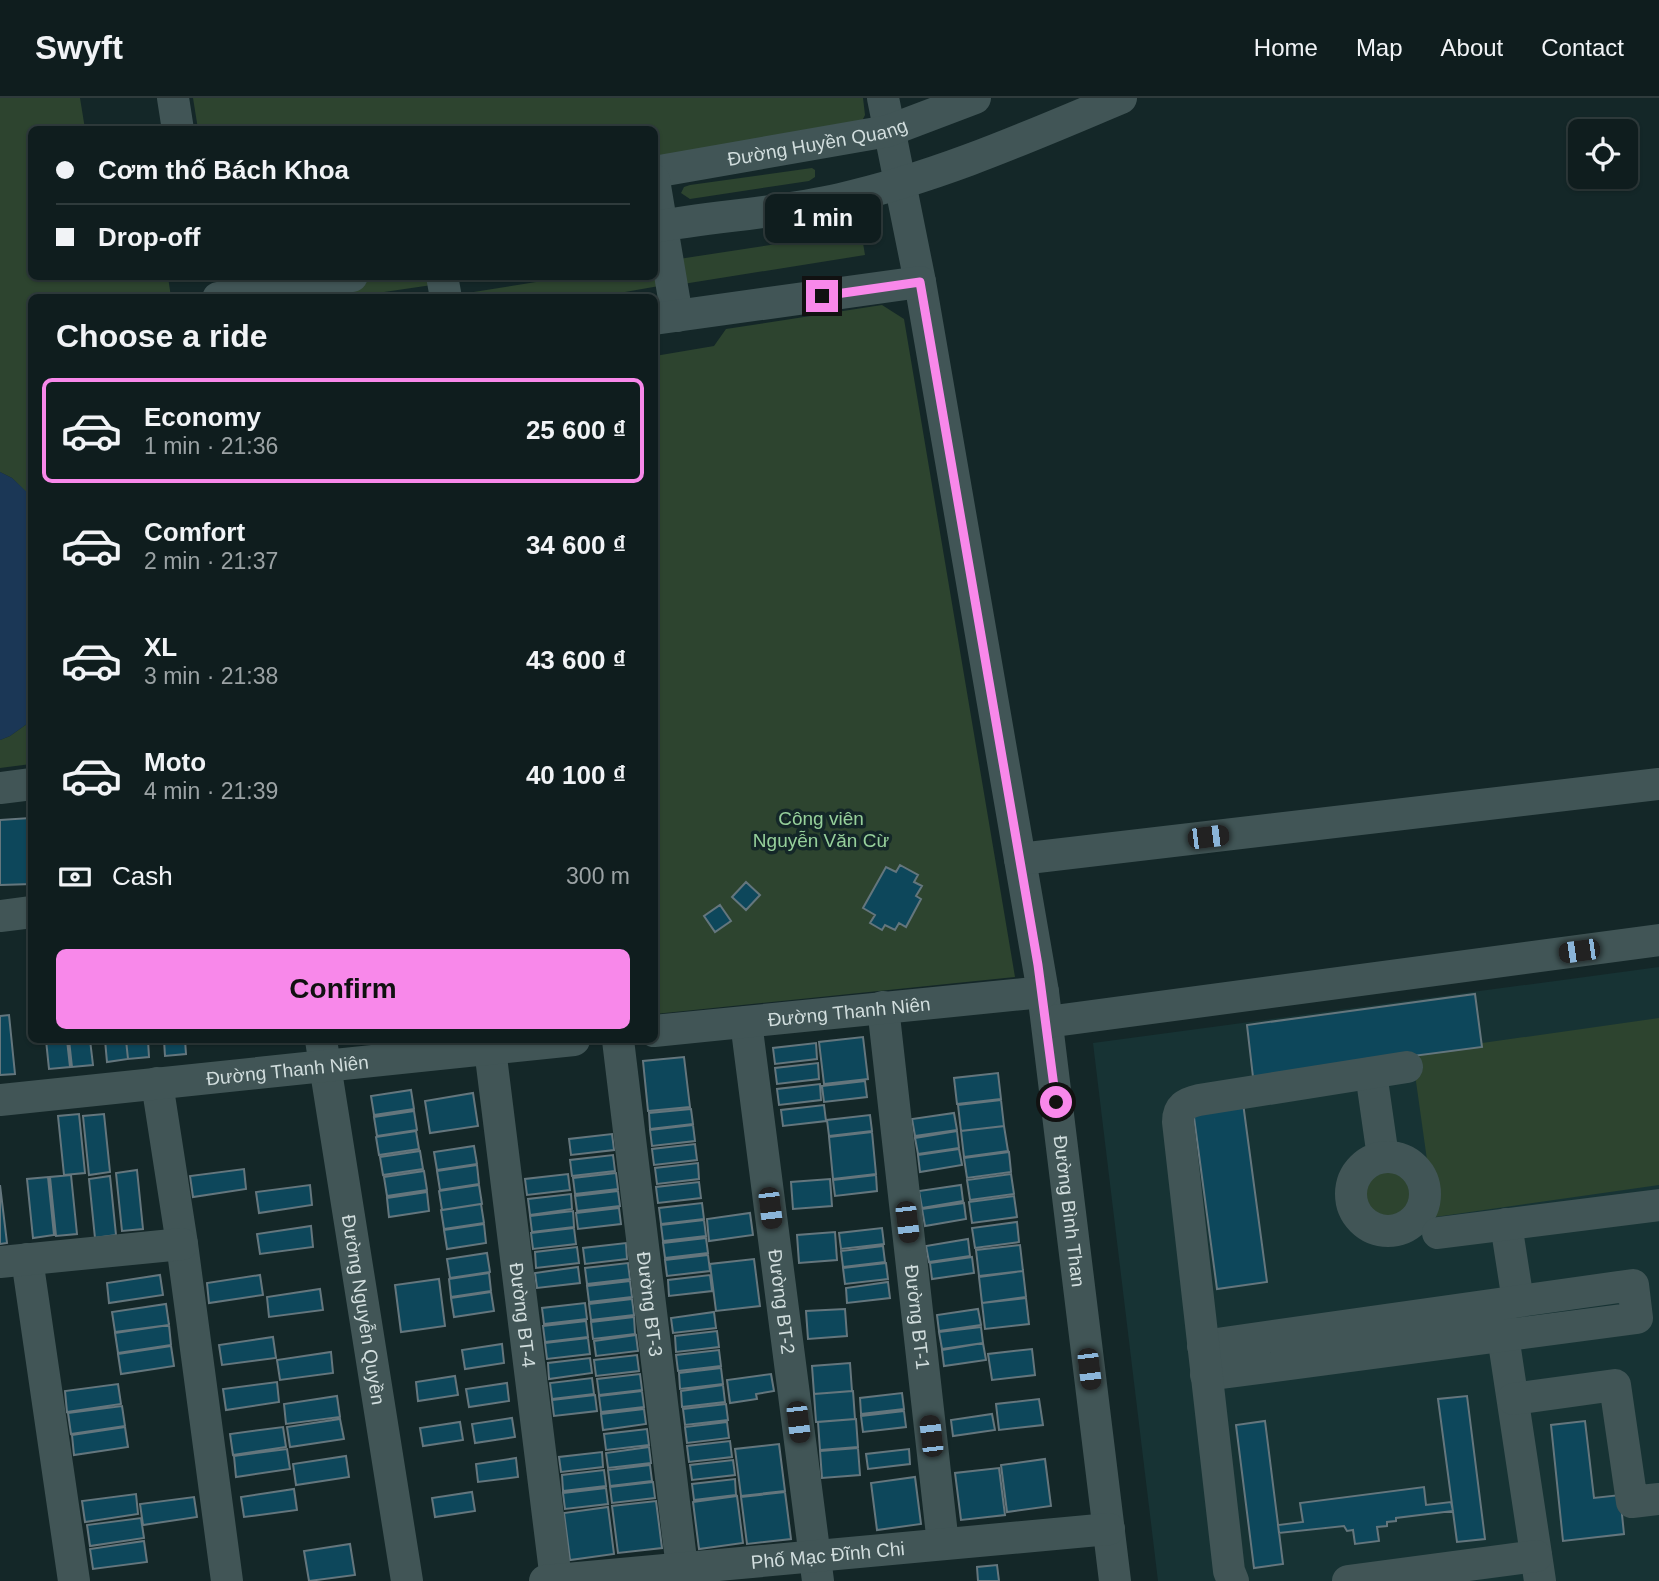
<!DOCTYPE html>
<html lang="en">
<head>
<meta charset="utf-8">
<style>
  :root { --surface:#0f1d1e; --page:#182627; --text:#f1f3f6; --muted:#9ba2a4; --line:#2f3b3c; --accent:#f888ea }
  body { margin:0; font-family:Helvetica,sans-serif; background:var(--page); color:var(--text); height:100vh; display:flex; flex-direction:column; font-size:26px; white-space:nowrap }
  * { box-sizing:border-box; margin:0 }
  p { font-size:23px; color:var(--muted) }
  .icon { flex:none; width:38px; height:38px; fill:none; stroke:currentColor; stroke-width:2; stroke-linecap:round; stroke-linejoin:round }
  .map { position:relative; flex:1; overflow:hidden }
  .details { position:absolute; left:28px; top:196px; width:630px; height:749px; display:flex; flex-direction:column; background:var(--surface); border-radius:10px; box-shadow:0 2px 5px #0004,0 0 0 2px var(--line) }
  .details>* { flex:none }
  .guide { position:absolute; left:28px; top:28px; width:630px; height:154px; border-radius:10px; box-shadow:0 2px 5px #0004,0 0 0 2px var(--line); display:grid; align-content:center; height:154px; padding:0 28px; background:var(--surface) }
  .buttons { position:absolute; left:1568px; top:21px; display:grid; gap:14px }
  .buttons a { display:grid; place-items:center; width:70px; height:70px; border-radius:10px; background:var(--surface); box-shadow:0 2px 5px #0004,0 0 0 2px var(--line); font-size:35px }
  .end { position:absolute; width:32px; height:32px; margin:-16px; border:9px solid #f888ea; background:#111; box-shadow:0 0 0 4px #111 }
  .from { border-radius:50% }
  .bubble { position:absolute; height:49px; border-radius:10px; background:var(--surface); box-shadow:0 2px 5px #0004,0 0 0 2px var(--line); font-size:23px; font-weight:600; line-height:49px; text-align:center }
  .car { position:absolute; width:21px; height:42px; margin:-21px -10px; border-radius:9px; box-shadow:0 0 5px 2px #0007; background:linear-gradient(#222 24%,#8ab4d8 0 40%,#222 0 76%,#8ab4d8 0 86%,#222 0) }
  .guide b { display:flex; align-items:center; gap:24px; height:66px; font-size:26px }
  .guide b+b { border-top:2px solid var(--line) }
  .guide i { width:18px; height:18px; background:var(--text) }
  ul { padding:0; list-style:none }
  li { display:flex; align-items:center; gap:21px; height:105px; margin:0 14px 10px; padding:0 14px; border:4px solid transparent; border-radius:10px }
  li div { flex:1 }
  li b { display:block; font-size:26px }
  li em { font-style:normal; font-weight:600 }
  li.on { border-color:var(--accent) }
  li>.icon { width:63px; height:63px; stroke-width:1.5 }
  h2 { padding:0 28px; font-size:32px; line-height:84px }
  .pay { display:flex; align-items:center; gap:18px; height:77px; padding:0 28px; font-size:26px }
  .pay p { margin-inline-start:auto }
  .button { display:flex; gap:14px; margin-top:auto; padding:14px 28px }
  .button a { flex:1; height:80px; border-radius:10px; background:var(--accent); color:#111; font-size:28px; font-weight:600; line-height:80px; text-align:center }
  header { display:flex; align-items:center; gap:42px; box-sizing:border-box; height:98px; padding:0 35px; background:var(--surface); border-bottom:2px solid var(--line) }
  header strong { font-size:33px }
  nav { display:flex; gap:38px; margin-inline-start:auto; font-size:24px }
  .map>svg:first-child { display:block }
  .built { fill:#173334 }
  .green { fill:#2d442f }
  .water { fill:#1b3756 }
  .building { fill:#0d475b; stroke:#64767d; stroke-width:2 }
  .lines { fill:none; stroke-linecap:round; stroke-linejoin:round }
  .minor { stroke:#415556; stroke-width:32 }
  .route { stroke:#f888ea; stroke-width:9 }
  .labels { text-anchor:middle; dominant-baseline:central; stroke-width:7; stroke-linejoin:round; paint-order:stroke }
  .street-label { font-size:19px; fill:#d1dddd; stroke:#142728 }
  .park-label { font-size:19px; fill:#96d09b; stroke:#142728 }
</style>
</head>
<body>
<header>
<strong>Swyft</strong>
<nav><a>Home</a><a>Map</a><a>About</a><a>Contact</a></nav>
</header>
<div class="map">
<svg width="1659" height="1483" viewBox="0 0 1659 1483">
  <rect width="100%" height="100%" fill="#142728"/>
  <path class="built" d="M1659 869V1483H1158L1093 945Z"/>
  <path class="green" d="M0 0H80L85 31 32 32V178L168 179 171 199 32 200 31 399 12 380 0 374Z
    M193 0H863L865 17 862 23 655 63 654 32 198 31Z
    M812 70 815 72V79L809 83 690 101 681 95 684 89 690 87Z
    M861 133 865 157 683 186 679 161Z
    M654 178 659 188 591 200H461V196L567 179Z
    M391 179H431L432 187 350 199 279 200 282 195Z
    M882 207 904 221 1015 879 655 916V258L714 248 726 231Z
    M31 623V666L0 670V642L10 638Z
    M1659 920V1087L1435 1119 1412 955Z
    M1358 1096a30 30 0 1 1 60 0a30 30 0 1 1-60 0Z"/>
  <path class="water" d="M0 374 12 380 32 399 31 623 10 638 0 642Z"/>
  <path class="building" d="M30 720 32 786 0 787V722Z
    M900 767 918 777 914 784 922 788 916 798 921 801 906 829 899 825 895 832 885 827 882 832 870 825 875 817 863 810 886 769 896 774Z
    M746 784 760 797 746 812 732 799Z
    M720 807 731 823 715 834 704 818Z
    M1475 896 1482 949 1253 979 1247 927Z
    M9 917 15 976 0 977V918Z
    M863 939 868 981 824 986 819 944Z
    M46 942H67L70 969 49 971Z
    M69 942H90L93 967 72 969Z
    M105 942H126L128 961 107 964Z
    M126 942H148L149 959 128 961Z
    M164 942H185L186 956 165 958Z
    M816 945 817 961 775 966 773 950Z
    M684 959 690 1009 648 1013 643 963Z
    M818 965 819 981 777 986 775 970Z
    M998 975 1001 1001 957 1006 954 980Z
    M865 983 867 999 824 1004 822 988Z
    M820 986 821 1002 779 1007 777 991Z
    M411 992 414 1011 374 1017 371 998Z
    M473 995 478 1028 430 1035 425 1003Z
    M1001 1002 1004 1028 961 1033 958 1007Z
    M1243 1005 1267 1184 1217 1191 1193 1012Z
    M824 1007 826 1023 783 1028 781 1012Z
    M691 1011 693 1026 650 1031 649 1015Z
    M414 1013 417 1032 377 1038 374 1019Z
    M954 1015 957 1032 915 1038 912 1021Z
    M79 1016 85 1075 64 1077 58 1018Z
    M104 1016 110 1074 89 1077 83 1018Z
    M870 1017 872 1033 829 1038 827 1022Z
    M693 1027 695 1043 652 1048 650 1032Z
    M1004 1028 1008 1053 964 1059 961 1033Z
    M416 1033 419 1051 379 1057 376 1039Z
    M957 1033 959 1050 918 1056 915 1040Z
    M872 1034 876 1076 833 1081 829 1039Z
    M612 1036 614 1052 571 1057 569 1041Z
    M695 1046 697 1062 654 1067 652 1051Z
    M474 1048 477 1066 437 1072 434 1054Z
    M959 1051 962 1067 920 1074 918 1057Z
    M420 1053 423 1071 383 1077 380 1059Z
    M1009 1054 1011 1074 967 1080 964 1060Z
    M613 1057 615 1073 572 1078 570 1062Z
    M698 1065 699 1081 657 1086 655 1070Z
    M477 1067 479 1086 440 1092 437 1073Z
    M244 1071 246 1091 193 1099 190 1078Z
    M137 1072 143 1131 122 1133 116 1075Z
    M424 1073 427 1092 387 1098 384 1079Z
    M616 1075 618 1091 575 1096 573 1080Z
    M568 1076 570 1092 527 1097 525 1081Z
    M1011 1076 1014 1096 970 1102 967 1082Z
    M71 1077 77 1136 56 1138 50 1079Z
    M876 1077 877 1093 835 1098 833 1082Z
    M110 1078 116 1137 95 1140 89 1081Z
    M48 1079 54 1137 33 1140 27 1081Z
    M830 1081 832 1108 793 1111 791 1084Z
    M699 1084 701 1100 658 1105 656 1089Z
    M0 1087 7 1145 0 1146Z
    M310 1087 312 1107 259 1115 256 1094Z
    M479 1087 482 1106 442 1112 439 1093Z
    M961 1087 963 1103 922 1110 919 1093Z
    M618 1093 620 1108 577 1113 575 1098Z
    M427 1094 429 1113 389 1119 387 1100Z
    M571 1096 572 1111 530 1117 528 1101Z
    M1014 1098 1017 1119 972 1125 969 1104Z
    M702 1105 704 1121 661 1126 659 1110Z
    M964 1105 966 1121 925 1128 922 1111Z
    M481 1106 484 1125 444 1131 441 1112Z
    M619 1110 621 1126 578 1131 576 1115Z
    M573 1113 574 1129 532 1134 530 1118Z
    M750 1115 753 1137 709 1143 707 1121Z
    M704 1122 706 1138 663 1143 661 1127Z
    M1017 1124 1019 1144 975 1150 972 1130Z
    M484 1126 486 1145 447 1151 444 1132Z
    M311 1128 313 1149 260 1156 257 1136Z
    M574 1130 576 1146 533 1151 531 1135Z
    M882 1130 884 1146 841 1151 839 1135Z
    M835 1134 837 1162 799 1165 797 1137Z
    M706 1140 708 1155 665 1160 663 1145Z
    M968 1141 970 1158 929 1164 926 1148Z
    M626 1145 627 1161 585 1166 583 1150Z
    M1020 1147 1023 1173 979 1178 976 1152Z
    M883 1148 885 1164 843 1169 841 1153Z
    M577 1149 579 1165 536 1170 535 1154Z
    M487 1155 490 1174 450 1180 447 1161Z
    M708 1157 710 1173 667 1178 665 1162Z
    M972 1159 974 1175 932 1181 930 1165Z
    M754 1161 760 1208 716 1213 710 1166Z
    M628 1165 630 1181 587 1186 585 1170Z
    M886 1165 888 1181 845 1186 843 1170Z
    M578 1169 580 1185 537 1190 535 1175Z
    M1023 1173 1026 1199 982 1205 979 1179Z
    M489 1175 491 1193 451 1199 449 1181Z
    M160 1177 163 1197 109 1205 107 1185Z
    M260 1177 263 1197 209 1205 207 1185Z
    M710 1177 712 1193 669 1198 668 1182Z
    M439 1181 445 1228 401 1234 395 1187Z
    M630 1183 632 1199 589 1204 587 1188Z
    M888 1184 890 1200 847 1205 846 1190Z
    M320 1191 323 1212 269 1219 267 1199Z
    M491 1194 494 1213 454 1219 451 1200Z
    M1026 1200 1029 1226 985 1231 982 1205Z
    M632 1201 634 1217 591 1222 589 1206Z
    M585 1205 587 1221 544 1226 542 1210Z
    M166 1206 169 1227 115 1234 112 1214Z
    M845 1211 847 1238 808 1241 806 1213Z
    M978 1211 981 1227 939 1233 937 1217Z
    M714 1214 716 1230 673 1235 671 1220Z
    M634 1219 635 1236 593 1241 591 1224Z
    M586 1223 588 1239 545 1244 543 1228Z
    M169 1227 171 1247 118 1255 115 1235Z
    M981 1229 983 1245 942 1251 939 1234Z
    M717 1233 719 1249 676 1254 675 1238Z
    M636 1237 638 1253 596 1258 594 1243Z
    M273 1239 276 1260 222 1267 219 1247Z
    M588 1240 590 1256 547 1261 545 1245Z
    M983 1245 986 1262 944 1268 942 1252Z
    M502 1246 504 1265 465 1271 462 1252Z
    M171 1248 174 1268 121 1276 118 1256Z
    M1032 1251 1035 1277 992 1282 988 1256Z
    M719 1252 721 1268 678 1273 676 1257Z
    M331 1254 333 1275 280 1282 277 1262Z
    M637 1257 639 1273 596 1278 594 1262Z
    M590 1260 592 1275 549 1281 548 1265Z
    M850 1265 852 1293 814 1296 812 1268Z
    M721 1270 723 1286 680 1291 679 1275Z
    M640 1276 642 1292 599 1297 597 1281Z
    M771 1276 774 1293 756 1296 757 1301 730 1305 727 1282Z
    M455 1278 458 1297 418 1303 416 1284Z
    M592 1280 594 1296 552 1301 550 1285Z
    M277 1284 279 1304 226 1312 223 1291Z
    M507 1285 509 1303 469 1309 466 1291Z
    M118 1286 121 1306 67 1314 65 1293Z
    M723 1287 725 1304 682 1309 681 1293Z
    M642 1293 644 1309 601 1314 599 1298Z
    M853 1293 855 1321 816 1324 814 1296Z
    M902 1295 904 1311 861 1316 860 1300Z
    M595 1297 597 1313 554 1318 552 1302Z
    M337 1298 340 1319 286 1326 284 1306Z
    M1467 1298 1485 1441 1457 1444 1438 1301Z
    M1039 1301 1043 1327 999 1332 996 1306Z
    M726 1306 728 1322 685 1327 683 1311Z
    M122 1308 125 1328 71 1336 68 1315Z
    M644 1311 646 1326 603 1332 601 1316Z
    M904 1313 906 1329 863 1334 861 1318Z
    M992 1316 995 1332 953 1338 951 1322Z
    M512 1320 515 1339 475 1345 472 1326Z
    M340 1321 344 1341 290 1349 287 1329Z
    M856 1321 858 1349 820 1352 818 1324Z
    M1265 1323 1283 1466 1254 1470 1236 1327Z
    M1585 1323 1594 1400 1620 1397 1624 1436 1563 1443 1551 1327Z
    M460 1324 463 1342 423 1348 420 1330Z
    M727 1324 729 1340 687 1345 685 1329Z
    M125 1329 128 1349 74 1357 72 1337Z
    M283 1329 286 1349 233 1357 230 1336Z
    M647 1331 649 1347 606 1352 604 1336Z
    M730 1343 732 1359 689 1364 687 1348Z
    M779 1346 785 1393 741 1398 735 1351Z
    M649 1349 651 1365 608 1370 606 1355Z
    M858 1350 860 1377 822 1380 820 1353Z
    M287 1351 290 1371 236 1379 234 1358Z
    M909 1351 910 1366 868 1371 866 1356Z
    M602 1354 603 1369 561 1374 559 1359Z
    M346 1358 349 1379 296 1387 293 1366Z
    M516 1360 518 1379 478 1384 476 1366Z
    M1045 1361 1051 1408 1007 1414 1001 1367Z
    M733 1362 735 1377 692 1382 690 1367Z
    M650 1367 652 1383 610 1388 608 1372Z
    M999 1370 1005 1417 961 1422 955 1375Z
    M604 1372 606 1388 563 1393 562 1377Z
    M915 1379 921 1426 877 1432 871 1385Z
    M735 1381 736 1397 694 1402 692 1386Z
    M653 1384 655 1400 612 1405 610 1389Z
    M1424 1389 1426 1407 1451 1404 1453 1413 1396 1420V1423L1387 1424V1428L1377 1429 1379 1443 1355 1446 1353 1432 1347 1433 1344 1428 1279 1435 1278 1427 1303 1424 1300 1405Z
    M606 1390 608 1406 565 1411 563 1395Z
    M294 1391 297 1412 244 1419 241 1399Z
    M472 1394 475 1413 435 1419 432 1400Z
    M785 1394 791 1441 747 1446 741 1399Z
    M136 1396 138 1416 85 1424 82 1403Z
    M737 1398 743 1445 699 1451 693 1404Z
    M194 1399 197 1419 143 1427 140 1406Z
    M656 1403 662 1450 618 1455 612 1408Z
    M608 1409 614 1456 570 1462 564 1415Z
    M141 1420 144 1440 90 1448 87 1427Z
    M144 1443 147 1464 93 1471 90 1451Z
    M350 1446 355 1477 309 1483 304 1453Z
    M997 1467 999 1483H978L977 1469Z"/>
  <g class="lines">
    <g class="minor">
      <path d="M173 0 178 32"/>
      <path id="s1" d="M883 0 920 184 1043 894 1115 1483"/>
      <path id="s2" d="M654 74 888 33 975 0"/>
      <path d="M654 82 677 218"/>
      <path d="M654 129C716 118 779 115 840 101 938 79 1028 39 1121 0"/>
      <path d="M442 178 446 200"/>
      <path d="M218 200 352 178"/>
      <path d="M654 221 920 184"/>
      <path d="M0 690 32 686"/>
      <path d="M1020 761 1659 686"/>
      <path d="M0 818 32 814"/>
      <path id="s3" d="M883 909 943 1446"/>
      <path id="s4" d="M746 924 818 1483"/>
      <path d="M1047 924 1659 842"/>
      <path id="s5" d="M654 933 1043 894"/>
      <path id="s6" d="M321 942 407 1483"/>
      <path id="s7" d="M618 942 682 1470"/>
      <path id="s8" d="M490 951 556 1482"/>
      <path d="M1371 975 1383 1059"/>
      <path d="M157 985 182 1146 227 1483"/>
      <path id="s9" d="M0 1002 574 942"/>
      <circle cx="1388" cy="1096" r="37"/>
      <path d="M1506 1126 1518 1203"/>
      <path d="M1438 1135 1659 1107"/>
      <path d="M27 1161 74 1483"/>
      <path d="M0 1164 182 1146"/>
      <path d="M1500 1218 1540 1483"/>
      <path d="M1203 1248 1633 1187 1637 1220 1206 1277"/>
      <path d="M1513 1301 1615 1287 1632 1404 1659 1401"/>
      <path id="s10" d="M545 1483 1109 1431"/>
      <path d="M1233 1483 1229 1473 1178 1024C1178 1009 1186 1005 1199 1002L1407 969"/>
      <path d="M1348 1483 1536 1458"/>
    </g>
  </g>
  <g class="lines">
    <path class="route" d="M822 198 920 184 1038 867 1056 1004"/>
  </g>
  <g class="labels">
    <g class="street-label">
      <text stroke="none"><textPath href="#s2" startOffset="166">Đường Huyền Quang</textPath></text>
      <text stroke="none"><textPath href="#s5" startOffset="196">Đường Thanh Niên</textPath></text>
      <text stroke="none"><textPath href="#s9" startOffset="289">Đường Thanh Niên</textPath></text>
      <text stroke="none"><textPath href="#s1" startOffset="1129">Đường Bình Than</textPath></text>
      <text stroke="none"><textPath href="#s4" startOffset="282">Đường BT-2</textPath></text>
      <text stroke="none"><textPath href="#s7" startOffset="266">Đường BT-3</textPath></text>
      <text stroke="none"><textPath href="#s6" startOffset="273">Đường Nguyễn Quyền</textPath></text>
      <text stroke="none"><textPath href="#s8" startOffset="268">Đường BT-4</textPath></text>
      <text stroke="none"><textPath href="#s3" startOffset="312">Đường BT-1</textPath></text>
      <text stroke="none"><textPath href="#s10" startOffset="284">Phố Mạc Đĩnh Chi</textPath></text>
    </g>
    <g class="park-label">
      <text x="821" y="720">Công viên<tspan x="821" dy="22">Nguyễn Văn Cừ</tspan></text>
    </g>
  </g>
</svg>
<div class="buttons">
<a><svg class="icon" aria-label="locate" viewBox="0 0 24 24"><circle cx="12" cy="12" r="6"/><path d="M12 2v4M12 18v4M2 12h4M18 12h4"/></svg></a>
</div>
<i class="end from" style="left:1056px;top:1004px"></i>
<i class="end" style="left:822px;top:198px"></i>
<div class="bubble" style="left:765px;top:96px;width:116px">1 min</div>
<i class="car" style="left:1208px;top:739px;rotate:83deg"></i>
<i class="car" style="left:1579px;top:853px;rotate:262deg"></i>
<i class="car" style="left:770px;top:1110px;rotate:173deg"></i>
<i class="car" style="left:907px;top:1124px;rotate:173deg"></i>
<i class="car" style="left:1089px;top:1271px;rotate:173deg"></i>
<i class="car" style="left:798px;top:1324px;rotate:173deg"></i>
<i class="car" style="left:931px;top:1338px;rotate:353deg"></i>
<div class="guide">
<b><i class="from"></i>Cơm thố Bách Khoa</b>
<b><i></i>Drop-off</b>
</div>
<section class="details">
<h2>Choose a ride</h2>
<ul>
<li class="on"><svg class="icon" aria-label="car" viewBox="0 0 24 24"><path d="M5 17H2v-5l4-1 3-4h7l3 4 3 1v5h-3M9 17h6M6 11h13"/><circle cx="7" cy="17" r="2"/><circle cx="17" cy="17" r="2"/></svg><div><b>Economy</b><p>1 min · 21:36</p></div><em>25 600 ₫</em></li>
<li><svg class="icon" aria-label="car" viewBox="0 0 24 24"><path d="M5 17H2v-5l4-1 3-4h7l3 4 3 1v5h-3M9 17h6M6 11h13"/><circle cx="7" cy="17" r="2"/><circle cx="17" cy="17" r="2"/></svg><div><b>Comfort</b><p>2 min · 21:37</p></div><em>34 600 ₫</em></li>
<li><svg class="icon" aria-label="car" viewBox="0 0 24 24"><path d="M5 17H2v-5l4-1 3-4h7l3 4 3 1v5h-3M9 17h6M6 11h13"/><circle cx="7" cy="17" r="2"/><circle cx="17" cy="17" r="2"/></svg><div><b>XL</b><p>3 min · 21:38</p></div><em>43 600 ₫</em></li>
<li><svg class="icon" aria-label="car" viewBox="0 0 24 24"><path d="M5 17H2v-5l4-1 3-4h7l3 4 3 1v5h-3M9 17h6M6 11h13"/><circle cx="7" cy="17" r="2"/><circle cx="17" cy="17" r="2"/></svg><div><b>Moto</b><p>4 min · 21:39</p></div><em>40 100 ₫</em></li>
</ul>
<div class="pay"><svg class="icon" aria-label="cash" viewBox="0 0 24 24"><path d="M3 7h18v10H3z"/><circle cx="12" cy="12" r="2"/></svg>Cash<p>300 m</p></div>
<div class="button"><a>Confirm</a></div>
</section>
</div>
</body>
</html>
